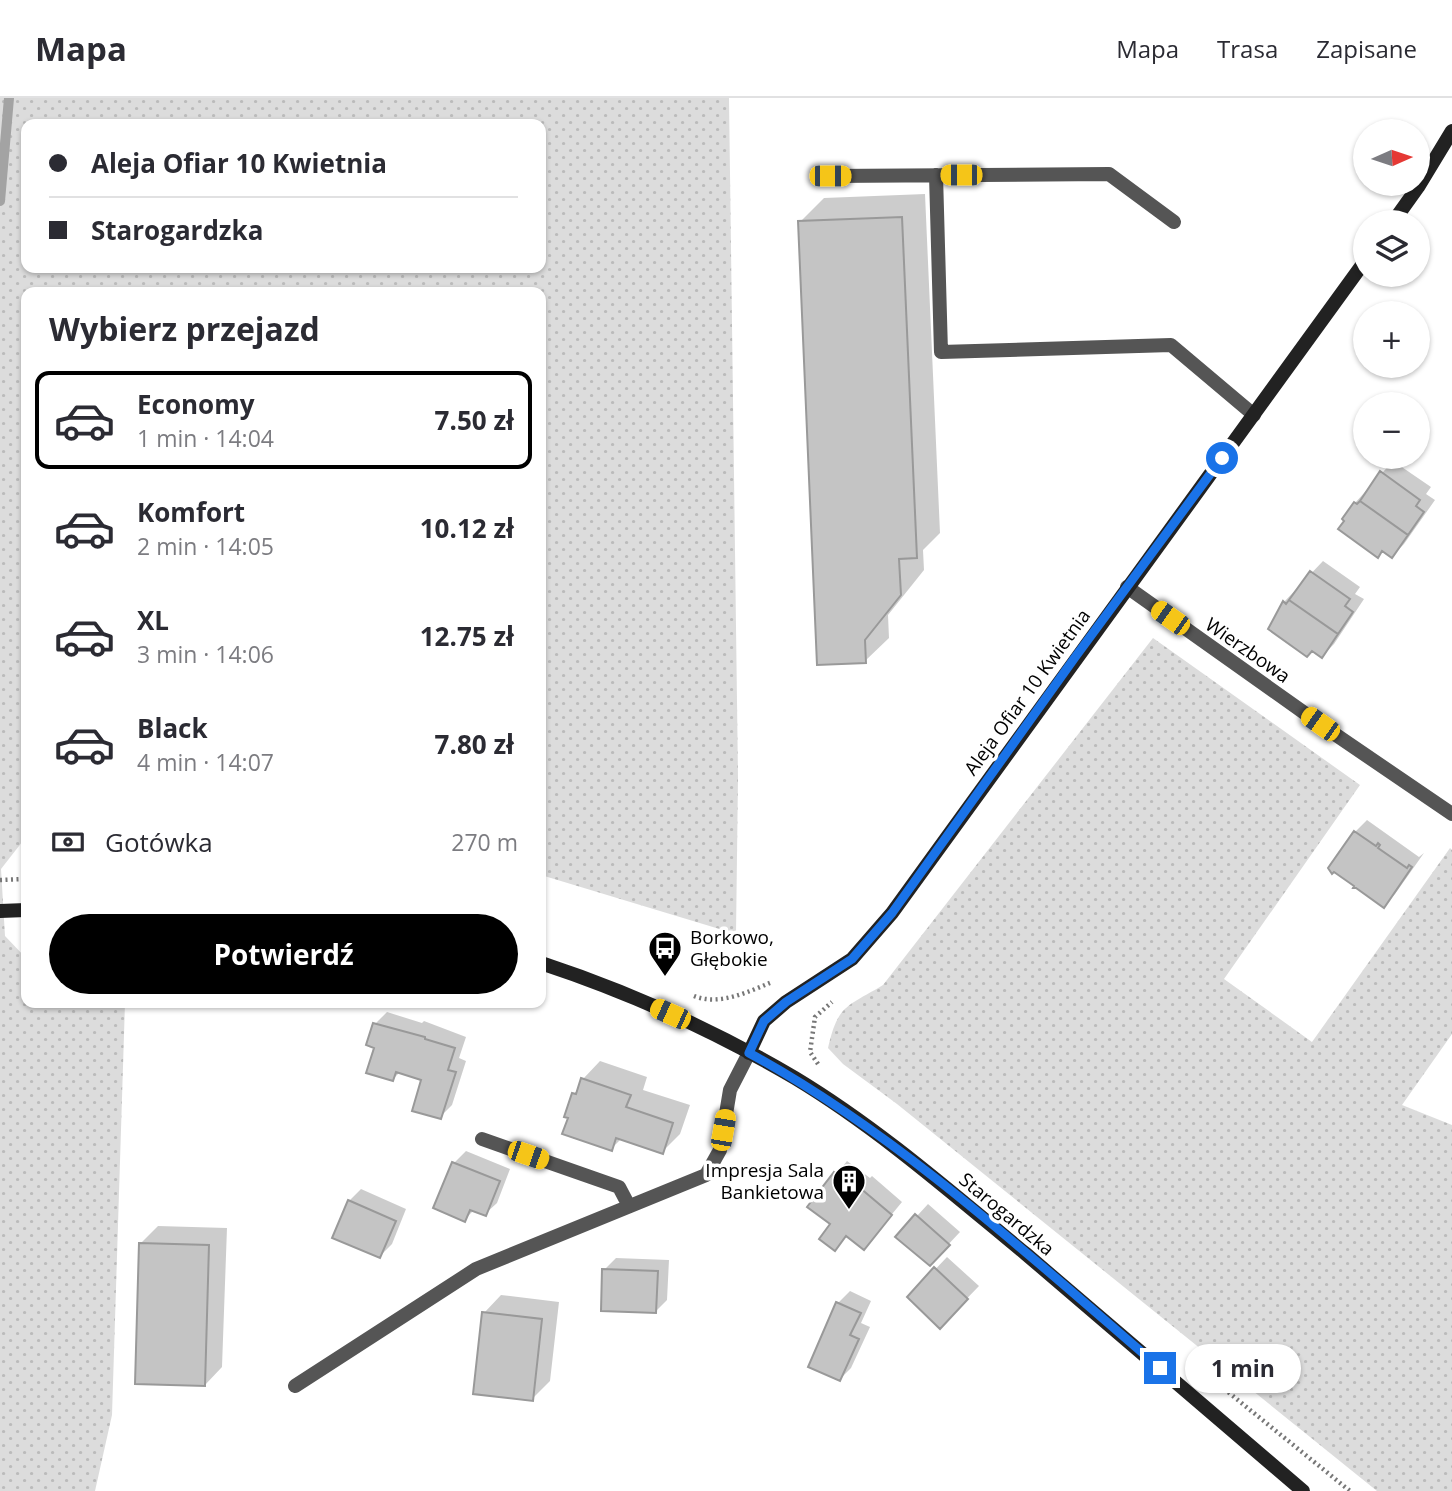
<!DOCTYPE html>
<html lang="pl">
<head>
<meta charset="utf-8">
<style>
  :root { --surface:#fff; --page:#f7f7f7; --text:#2b2b33; --muted:#7c7c81; --line:#e1e1e2; --accent:#000 }
  body { margin:0; font-family:"Open Sans",sans-serif; background:var(--page); color:var(--text); height:100vh; display:flex; flex-direction:column; font-size:26px; white-space:nowrap }
  * { box-sizing:border-box; margin:0 }
  p { font-size:23px; color:var(--muted) }
  .icon { flex:none; width:38px; height:38px; fill:none; stroke:currentColor; stroke-width:2; stroke-linecap:round; stroke-linejoin:round }
  .map { position:relative; flex:1; overflow:hidden }
  .panel { position:absolute; left:21px; top:189px; width:525px; height:721px; display:flex; flex-direction:column; background:var(--surface); border-radius:14px; box-shadow:0 2px 5px #0004 }
  .panel>* { flex:none }
  .banner { position:absolute; left:21px; top:21px; width:525px; height:154px; border-radius:14px; box-shadow:0 2px 5px #0004; display:grid; align-content:center; height:154px; padding:0 28px; background:var(--surface) }
  .needle { width:46px; rotate:87deg }
  .controls { position:absolute; left:1353px; top:21px; display:grid; gap:14px }
  .controls a { display:grid; place-items:center; width:77px; height:77px; border-radius:50%; background:var(--surface); box-shadow:0 2px 5px #0004; font-size:35px }
  .end { position:absolute; width:32px; height:32px; margin:-16px; border:9px solid #1a73e8; background:#fff; box-shadow:0 0 0 4px #fff }
  .from { border-radius:50% }
  .bubble { position:absolute; height:49px; border-radius:24px; background:var(--surface); box-shadow:0 2px 5px #0004; font-size:23px; font-weight:700; line-height:49px; text-align:center }
  .car { position:absolute; width:21px; height:42px; margin:-21px -10px; border-radius:9px; box-shadow:0 0 5px 2px #0007; background:linear-gradient(#f5c518 24%,#345 0 40%,#f5c518 0 76%,#345 0 86%,#f5c518 0) }
  .banner b { display:flex; align-items:center; gap:24px; height:66px; font-size:26px }
  .banner b+b { border-top:2px solid var(--line) }
  .banner i { width:18px; height:18px; background:var(--text) }
  ul { padding:0; list-style:none }
  li { display:flex; align-items:center; gap:21px; height:98px; margin:0 14px 10px; padding:0 14px; border:4px solid transparent; border-radius:14px }
  li div { flex:1 }
  li b { display:block; font-size:26px }
  li em { font-style:normal; font-weight:700 }
  li.on { border-color:var(--accent) }
  li>.icon { width:63px; height:63px; stroke-width:1.5 }
  h2 { padding:0 28px; font-size:32px; line-height:84px }
  .pay { display:flex; align-items:center; gap:18px; height:77px; padding:0 28px; font-size:26px }
  .pay p { margin-inline-start:auto }
  .primary-button { display:flex; gap:14px; margin-top:auto; padding:14px 28px }
  .primary-button a { flex:1; height:80px; border-radius:42px; background:var(--accent); color:#fff; font-size:28px; font-weight:700; line-height:80px; text-align:center }
  header { display:flex; align-items:center; gap:42px; box-sizing:border-box; height:98px; padding:0 35px; background:var(--surface); border-bottom:2px solid var(--line) }
  header strong { font-size:33px }
  nav { display:flex; gap:38px; margin-inline-start:auto; font-size:24px }
  .map>svg:first-child { display:block }
  .grass { fill:url(#grass-dots); fill-rule:evenodd }
  .shadow { fill:#0003 }
  .lines { fill:none; stroke-linecap:round; stroke-linejoin:round }
  .stream { stroke:#a3a3a3; stroke-width:10 }
  .building { fill:#c4c4c4; stroke:#999; stroke-width:2 }
  .path { stroke:#777; stroke-width:4.5; stroke-dasharray:2 3.5; stroke-linecap:butt }
  .lane { stroke:#555; stroke-width:14 }
  .street { stroke:#555; stroke-width:14 }
  .secondary { stroke:#222; stroke-width:14 }
  .route { stroke:#1a73e8; stroke-width:9 }
  .labels { text-anchor:middle; dominant-baseline:central; stroke-width:7; stroke-linejoin:round; paint-order:stroke }
  .street-label { font-size:19px; fill:#000; stroke:#fff }
  .poi-label { font-size:19px; fill:#000; stroke:#fff; text-anchor:start }
</style>
</head>
<body>
<header>
<strong>Mapa</strong>
<nav><a>Mapa</a><a>Trasa</a><a>Zapisane</a></nav>
</header>
<div class="map">
<svg width="1452" height="1393" viewBox="0 0 1452 1393">
  <defs>
    <pattern id="grass-dots" width="8" height="8" patternUnits="userSpaceOnUse" patternTransform="scale(1.75)"><rect width="8" height="8" fill="#dcdcdc"/><path d="M2 2h.1M6 6h.1" fill="none" stroke="#bbb" stroke-width="1.8" stroke-linecap="round"/></pattern>
  </defs>
  <rect width="100%" height="100%" fill="#fff"/>
  <path class="grass" d="M0 0H729L738 679 736 836 541 777V194H26V739L1 771 5 838 26 860V905H125L112 1317 95 1393H0ZM26 26H541V170H26Z
    M1153 540 1360 687 1224 881 1312 944 1450 750 1452 752V936L1402 1007 1452 1027V1393H1377L897 1006 843 966 828 950C838 906 847 909 883 887Z"/>
  <path class="shadow" d="M925 96 940 435 923 452 924 472 888 517 889 540 865 563 800 124 824 100Z
    M1393 363 1431 389 1426 396 1435 402 1404 446 1392 458 1383 452 1378 457 1355 405Z
    M1323 463 1360 489 1355 496 1364 501 1334 546 1322 558 1274 520 1284 504Z
    M1367 722 1419 759 1424 755 1395 796 1383 807 1355 734Z
    M387 914 422 925 424 923 466 939 459 960 466 963 452 1007 440 1019 423 981 400 974 393 981 376 949 375 926Z
    M600 963 647 979 643 992 690 1007 680 1036 662 1054 622 1040 611 1051 574 996 580 990 583 981Z
    M466 1053 510 1071 497 1105 485 1116 474 1112 465 1121 435 1109 454 1065Z
    M847 1063 870 1080 872 1078 902 1104 864 1150 848 1137 835 1151 833 1126 810 1109Z
    M361 1091 406 1111 392 1146 380 1158 349 1103Z
    M928 1106 960 1134 930 1166 917 1118Z
    M158 1128 227 1130 222 1269 205 1287 140 1146Z
    M947 1159 979 1188 951 1217 909 1199Z
    M616 1160 669 1162 667 1202 656 1213 604 1172Z
    M850 1193 871 1203 861 1225 870 1229 851 1270 840 1281 838 1205Z
    M501 1197 559 1204 550 1283 532 1301 484 1215Z"/>
  <g class="lines">
    <path class="stream" d="M0 103 9 0"/>
  </g>
  <path class="building" d="M902 119 917 460 899 461 901 497 865 542 866 565 817 567 798 123Z
    M1380 373 1420 402 1416 408 1424 414 1408 437 1360 403Z
    M1360 403 1408 437 1392 460 1382 453 1378 460 1338 431 1344 423 1342 421 1354 404 1357 406Z
    M1310 473 1350 501 1345 508 1353 514 1338 536 1289 502Z
    M1289 502 1338 536 1322 560 1312 553 1307 559 1268 531 1283 503 1286 506Z
    M1354 733 1376 748 1378 745 1380 747 1378 750 1407 770 1409 767 1412 769 1384 810 1356 790H1353L1354 788 1334 774 1332 776 1328 770Z
    M373 925 425 939V941L455 950 448 972 456 974 441 1021 412 1013 421 982 396 974 393 983 366 975 374 950 366 947Z
    M581 980 631 997 626 1009 673 1025 663 1056 616 1040 612 1053 562 1036 568 1020 564 1019 572 995 576 996Z
    M452 1064 500 1083 486 1118 470 1112 465 1124 433 1110Z
    M834 1074 857 1091 859 1089 892 1117 864 1152 846 1138 835 1153 819 1141 830 1126 807 1109Z
    M348 1102 396 1123 380 1160 332 1140Z
    M915 1116 950 1147 930 1168 895 1139Z
    M139 1145 209 1147 205 1288 135 1286Z
    M934 1169 968 1201 940 1231 907 1199Z
    M602 1171 658 1173 656 1215 601 1213Z
    M836 1204 861 1215 850 1237 859 1241 840 1283 808 1269Z
    M482 1214 542 1221 533 1303 473 1296Z"/>
  <g class="lines">
    <path class="path" d="M0 782 26 781
      M694 898C719 908 748 894 772 884
      M818 966 810 954 815 919 832 904
      M1207 1277 1350 1393"/>
    <path class="lane" d="M936 77 941 254 1171 247 1254 317
      M830 78 1109 76 1174 124
      M482 1041 619 1089 629 1108
      M295 1288 476 1171 706 1077 720 1052 730 992 749 955"/>
    <path class="street" d="M1127 489 1320 626 1452 716"/>
    <path class="secondary" d="M1393 124 1418 89 1452 33
      M0 813 26 812
      M541 865C629 894 715 933 795 980 878 1030 952 1095 1026 1156 1119 1235 1211 1314 1303 1393
      M749 955 764 923 786 904 852 861 892 815 1365 163"/>
  </g>
  <g class="lines">
    <path class="route" d="M1160 1270C1031 1159 898 1036 749 955L764 923 786 904 852 861 892 815 1076 558 1222 360"/>
  </g>
  <defs>
    <symbol id="bus-pin" viewBox="-11 -11 22 30"><path d="M0 17L-7.5 6A9.5 9.5 0 1 1 7.5 6Z" fill="#000" stroke="#fff"/><path d="M-5-6H5V4H4V6H2V4H-2V6H-4V4H-5ZM-3.5-4V0h7V-4ZM-3.5 1.2v1.5H-2V1.2ZM2 1.2v1.5H3.5V1.2Z" fill="#fff"/></symbol>
    <symbol id="building-pin" viewBox="-11 -11 22 30"><path d="M0 17L-7.5 6A9.5 9.5 0 1 1 7.5 6Z" fill="#000" stroke="#fff"/><path d="M-4-6H4V6H1V3H-1V6H-4ZM-2.5-4.3h1.7v1.8h-1.7ZM.8-4.3h1.7v1.8H.8ZM-2.5-1h1.7V.8h-1.7ZM.8-1h1.7V.8H.8Z" fill="#fff"/></symbol>
  </defs>
  <g fill-rule="evenodd">
    <use href="#bus-pin" x="646" y="831" width="38" height="52"/>
    <use href="#building-pin" x="830" y="1064" width="38" height="52"/>
  </g>
  <g class="labels">
    <g class="street-label">
      <text transform="translate(1248 552) rotate(35)">Wierzbowa</text>
      <text transform="translate(1027 594) rotate(-54)">Aleja Ofiar 10 Kwietnia</text>
      <text transform="translate(1007 1116) rotate(40)">Starogardzka</text>
    </g>
    <g class="poi-label">
      <text x="690" y="839">Borkowo,<tspan x="690" dy="22">Głębokie</tspan></text>
      <text x="824" y="1072" text-anchor="end">Impresja Sala<tspan x="824" dy="22">Bankietowa</tspan></text>
    </g>
  </g>
</svg>
<div class="controls">
<a><svg class="needle" viewBox="-14 -14 28 28"><path d="M0-13l5 13h-10z" fill="#e53935"/><path d="M0 13l5-13h-10z" fill="#7c7c81"/></svg></a>
<a><svg class="icon" aria-label="layers" viewBox="0 0 24 24"><path d="M12 4l9 5-9 5-9-5zM3 14l9 5 9-5"/></svg></a>
<a>+</a>
<a>−</a>
</div>
<i class="end from" style="left:1222px;top:360px"></i>
<i class="end" style="left:1160px;top:1270px"></i>
<div class="bubble" style="left:1185px;top:1246px;width:116px">1 min</div>
<i class="car" style="left:961px;top:77px;rotate:270deg"></i>
<i class="car" style="left:830px;top:78px;rotate:90deg"></i>
<i class="car" style="left:1170px;top:520px;rotate:305deg"></i>
<i class="car" style="left:1320px;top:626px;rotate:305deg"></i>
<i class="car" style="left:670px;top:916px;rotate:294deg"></i>
<i class="car" style="left:723px;top:1032px;rotate:10deg"></i>
<i class="car" style="left:528px;top:1057px;rotate:109deg"></i>
<div class="banner">
<b><i class="from"></i>Aleja Ofiar 10 Kwietnia</b>
<b><i></i>Starogardzka</b>
</div>
<section class="panel">
<h2>Wybierz przejazd</h2>
<ul>
<li class="on"><svg class="icon" aria-label="car" viewBox="0 0 24 24"><path d="M5 17H2v-5l4-1 3-4h7l3 4 3 1v5h-3M9 17h6M6 11h13"/><circle cx="7" cy="17" r="2"/><circle cx="17" cy="17" r="2"/></svg><div><b>Economy</b><p>1 min · 14:04</p></div><em>7.50 zł</em></li>
<li><svg class="icon" aria-label="car" viewBox="0 0 24 24"><path d="M5 17H2v-5l4-1 3-4h7l3 4 3 1v5h-3M9 17h6M6 11h13"/><circle cx="7" cy="17" r="2"/><circle cx="17" cy="17" r="2"/></svg><div><b>Komfort</b><p>2 min · 14:05</p></div><em>10.12 zł</em></li>
<li><svg class="icon" aria-label="car" viewBox="0 0 24 24"><path d="M5 17H2v-5l4-1 3-4h7l3 4 3 1v5h-3M9 17h6M6 11h13"/><circle cx="7" cy="17" r="2"/><circle cx="17" cy="17" r="2"/></svg><div><b>XL</b><p>3 min · 14:06</p></div><em>12.75 zł</em></li>
<li><svg class="icon" aria-label="car" viewBox="0 0 24 24"><path d="M5 17H2v-5l4-1 3-4h7l3 4 3 1v5h-3M9 17h6M6 11h13"/><circle cx="7" cy="17" r="2"/><circle cx="17" cy="17" r="2"/></svg><div><b>Black</b><p>4 min · 14:07</p></div><em>7.80 zł</em></li>
</ul>
<div class="pay"><svg class="icon" aria-label="cash" viewBox="0 0 24 24"><path d="M3 7h18v10H3z"/><circle cx="12" cy="12" r="2"/></svg>Gotówka<p>270 m</p></div>
<div class="primary-button"><a>Potwierdź</a></div>
</section>
</div>
</body>
</html>
